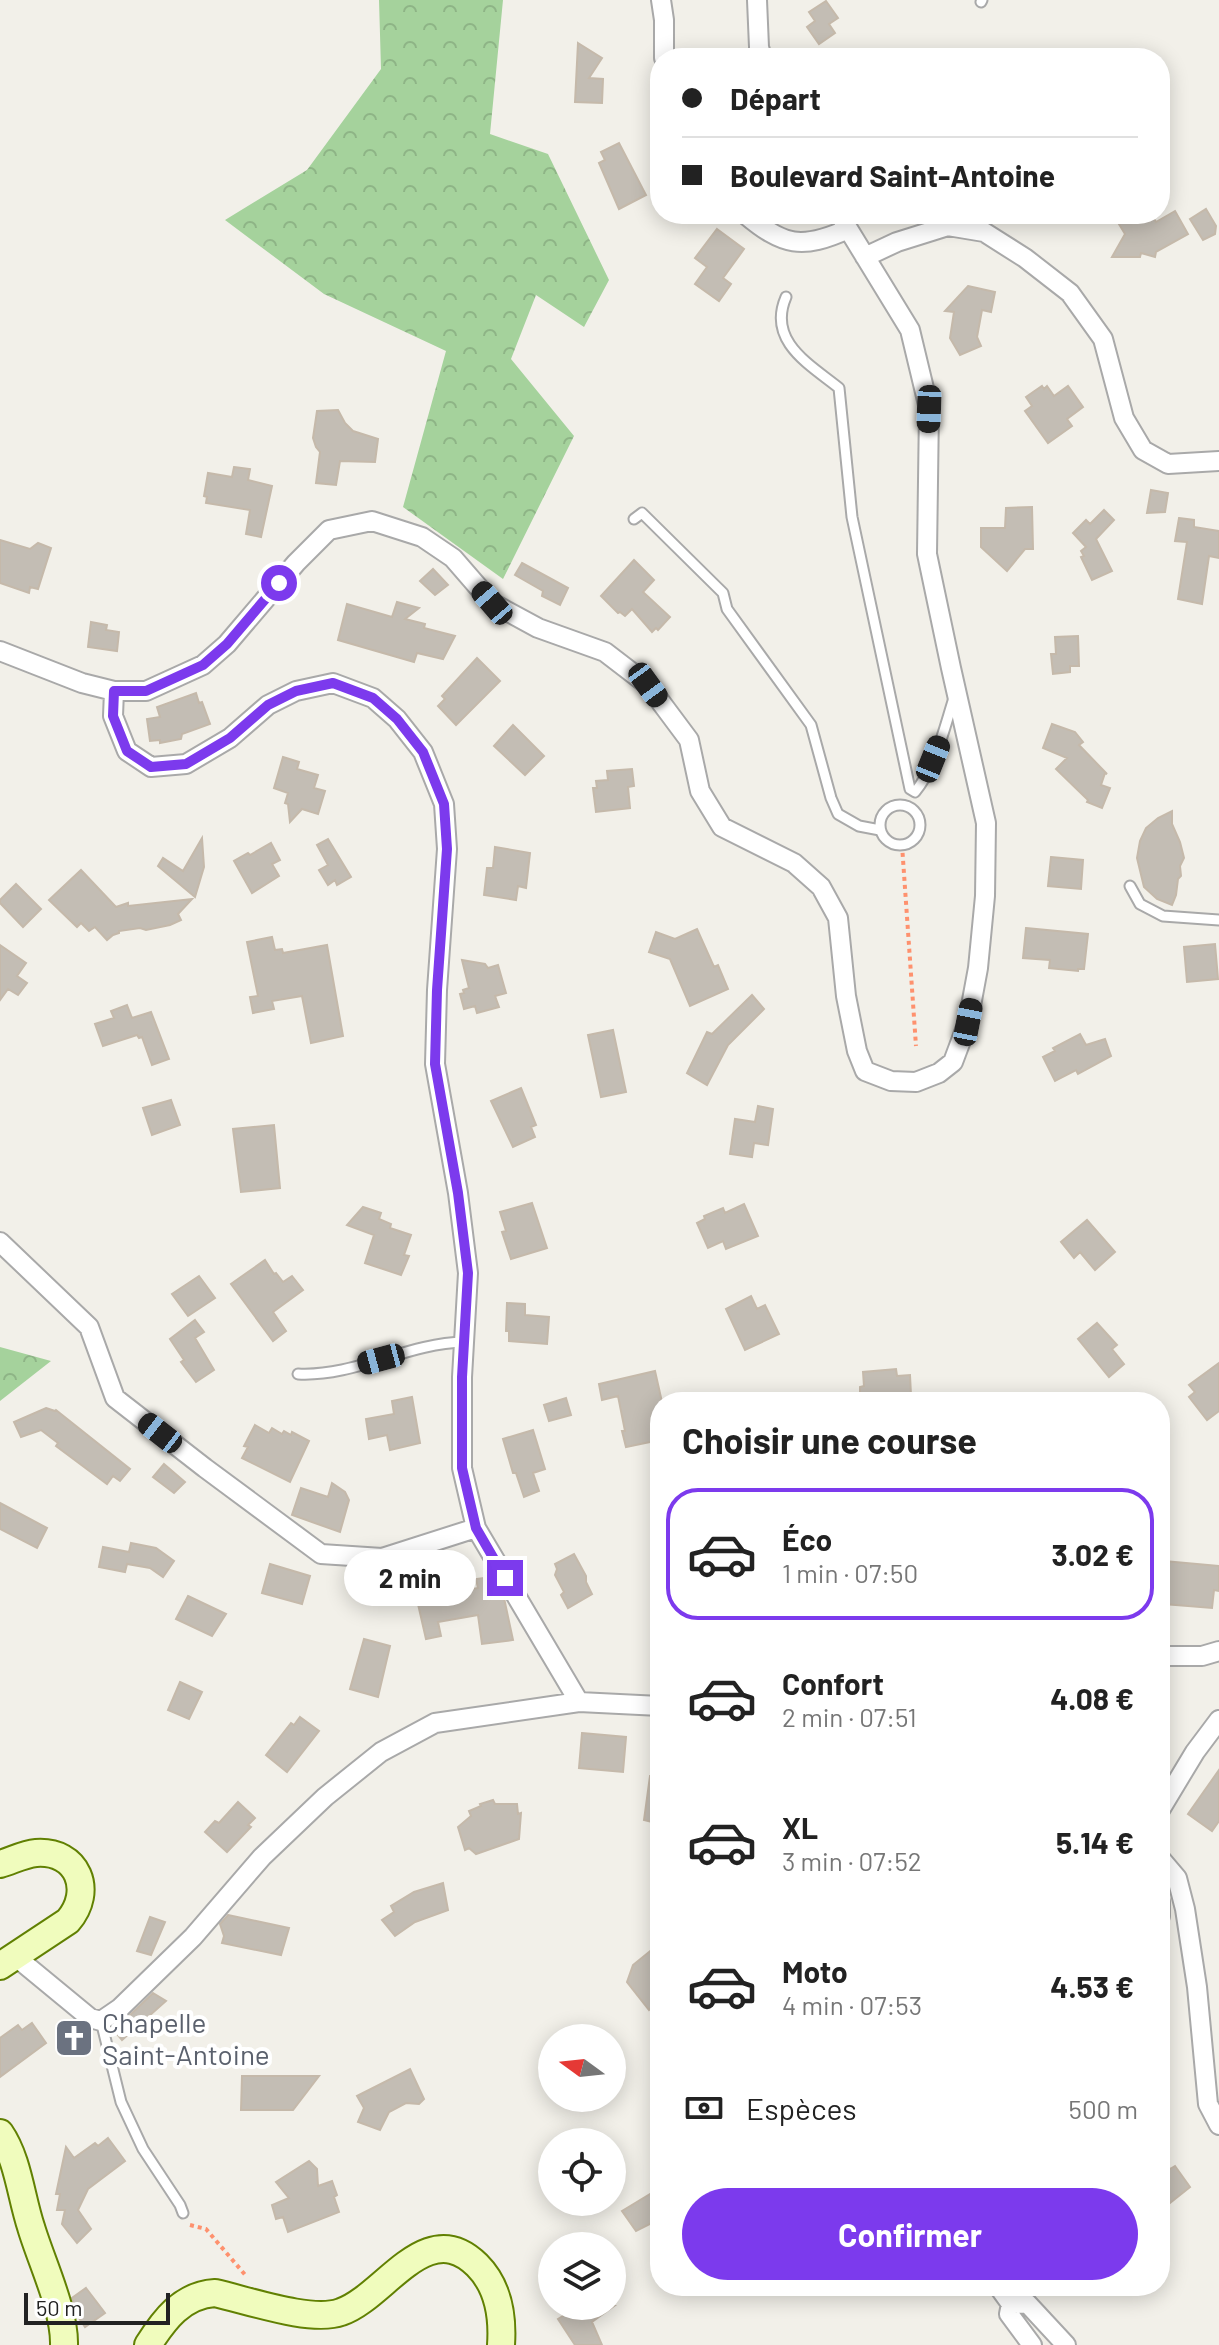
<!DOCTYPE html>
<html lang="fr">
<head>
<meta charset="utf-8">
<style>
  :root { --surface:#fff; --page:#f6f6f6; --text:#222; --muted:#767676; --line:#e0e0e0; --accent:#7c3aed }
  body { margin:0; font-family:Barlow,sans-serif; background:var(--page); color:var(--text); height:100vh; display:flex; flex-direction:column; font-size:30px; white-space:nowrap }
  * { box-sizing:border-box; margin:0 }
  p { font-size:26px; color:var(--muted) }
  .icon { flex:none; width:44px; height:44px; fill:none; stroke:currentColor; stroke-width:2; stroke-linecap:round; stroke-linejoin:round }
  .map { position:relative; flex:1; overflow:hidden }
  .drawer { position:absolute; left:650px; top:1392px; width:520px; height:904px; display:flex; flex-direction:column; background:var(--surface); border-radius:32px; box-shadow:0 4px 20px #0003 }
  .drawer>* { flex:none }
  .guide { position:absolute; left:650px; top:48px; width:520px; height:176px; border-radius:32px; box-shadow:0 4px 20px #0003; display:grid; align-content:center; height:176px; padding:0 32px; background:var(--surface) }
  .needle { width:52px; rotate:285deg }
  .fabs { position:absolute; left:538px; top:2024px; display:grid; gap:16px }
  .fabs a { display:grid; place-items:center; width:88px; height:88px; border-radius:50%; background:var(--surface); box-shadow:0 4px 20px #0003; font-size:40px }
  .scale { position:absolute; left:24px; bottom:20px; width:146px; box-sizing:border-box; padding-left:8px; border:4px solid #222; border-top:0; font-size:22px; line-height:28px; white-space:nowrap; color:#222; -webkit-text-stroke:6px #fff; paint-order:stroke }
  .end { position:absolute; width:36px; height:36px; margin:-18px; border:10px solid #7c3aed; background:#fff; box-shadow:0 0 0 4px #fff }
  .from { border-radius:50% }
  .bubble { position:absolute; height:56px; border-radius:28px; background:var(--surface); box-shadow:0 4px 20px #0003; font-size:26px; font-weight:700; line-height:56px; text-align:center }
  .car { position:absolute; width:24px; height:48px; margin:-24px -12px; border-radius:10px; box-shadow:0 0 6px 2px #0007; background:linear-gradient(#222 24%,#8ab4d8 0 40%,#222 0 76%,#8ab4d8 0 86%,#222 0) }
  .guide b { display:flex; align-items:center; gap:28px; height:76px; font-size:30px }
  .guide b+b { border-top:2px solid var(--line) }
  .guide i { width:20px; height:20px; background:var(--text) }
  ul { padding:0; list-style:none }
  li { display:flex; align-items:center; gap:24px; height:132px; margin:0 16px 12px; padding:0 16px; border:4px solid transparent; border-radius:32px }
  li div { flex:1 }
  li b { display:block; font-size:30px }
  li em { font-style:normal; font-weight:700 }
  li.current { border-color:var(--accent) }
  li>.icon { width:72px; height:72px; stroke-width:1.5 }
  h2 { padding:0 32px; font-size:36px; line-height:96px }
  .pay { display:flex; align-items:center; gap:20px; height:88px; padding:0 32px; font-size:30px }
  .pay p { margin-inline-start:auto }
  .action { display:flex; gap:16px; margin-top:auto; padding:16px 32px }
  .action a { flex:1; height:92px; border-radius:48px; background:var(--accent); color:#fff; font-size:32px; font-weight:700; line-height:92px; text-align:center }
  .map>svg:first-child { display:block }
  .forest { fill:url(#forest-crowns) }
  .building { fill:#c3bdb4; stroke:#c5b9aa; stroke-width:2 }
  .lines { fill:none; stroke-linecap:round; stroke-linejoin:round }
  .lane-casing { stroke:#a9a9a9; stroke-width:13 }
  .street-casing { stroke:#a9a9a9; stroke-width:22 }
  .secondary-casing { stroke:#618002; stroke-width:30 }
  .path { stroke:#fe916e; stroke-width:4; stroke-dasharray:4 4; stroke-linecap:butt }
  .lane { stroke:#fff; stroke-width:9 }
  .street { stroke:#fff; stroke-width:18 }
  .secondary { stroke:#f0fcbd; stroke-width:26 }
  .route { stroke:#7c3aed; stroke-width:10 }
  .labels { text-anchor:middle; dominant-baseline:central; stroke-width:8; stroke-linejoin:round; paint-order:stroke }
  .worship-label { font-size:28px; fill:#5b616d; stroke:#fff; text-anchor:start }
</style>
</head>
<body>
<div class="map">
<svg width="1219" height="2345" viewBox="0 0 1219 2345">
  <defs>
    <pattern id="forest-crowns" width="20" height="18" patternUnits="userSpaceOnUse" patternTransform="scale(2)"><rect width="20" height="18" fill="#a5d29c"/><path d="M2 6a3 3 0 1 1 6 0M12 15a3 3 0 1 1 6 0" fill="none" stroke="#8eb486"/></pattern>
  </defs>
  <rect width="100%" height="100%" fill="#f2f0e9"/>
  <path class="forest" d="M379 0H503L490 134 548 154 609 280 584 327 536 295 511 359 574 436 503 579 403 507 446 351 324 294 225 220 307 170 381 69Z
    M0 1347 51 1361 0 1401Z"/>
  <path class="building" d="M826 1 838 18 829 24 835 33 819 44 807 27 815 21 809 12Z
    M578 43 602 58 589 78 603 79 602 103 575 102Z
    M619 143 646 195 619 209 599 163 605 160 601 152Z
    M1206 209 1216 226 1215 234 1203 240 1190 219Z
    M1175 211 1188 234 1156 252 1155 257 1141 253 1140 257H1112L1125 234 1119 224 1137 214H1151L1156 222Z
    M717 229 744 249 723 278 731 284 719 301 695 284 707 267 695 258Z
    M968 286 995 292 991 312 982 310 977 337 981 346 960 355 950 338 954 312 945 311Z
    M1042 386 1044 389 1047 386 1054 396 1068 386 1083 407 1067 419 1072 426 1048 443 1025 411 1032 406 1026 397Z
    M338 410 345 423 353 431 378 439 375 462 340 461 336 485 316 483 320 452 316 447 313 438 317 411Z
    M234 467 250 469 248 480 272 486 261 537 246 534 250 510 206 503 207 497 204 496 208 473 232 477Z
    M1151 490 1168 493 1165 512 1147 513Z
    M1032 507 1033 549H1025L1007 571 981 547V528H1005L1006 508Z
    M1104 510 1114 520 1096 539 1112 571 1092 580 1081 557 1084 556 1081 551 1086 547 1073 533 1086 520 1090 524Z
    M1179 518 1194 520V527L1219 531V558L1209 556 1202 604 1178 599 1187 542 1175 541Z
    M0 540 30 549 38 543 51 548 38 589 30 587 29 593 0 583Z
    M634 560 654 580 643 592 670 617 658 630 656 628 652 632 632 609 625 616 620 612 618 613 601 596Z
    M522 563 568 588 560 605 542 596 543 591 515 575Z
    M433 569 448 585 435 595 420 581Z
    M397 602 419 608 405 619 425 624 424 628 455 636 443 659 417 653 414 662 338 640 347 604 392 617Z
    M91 622 107 625 106 630 119 632 117 651 88 647Z
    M1078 636 1079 666H1070V672L1053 674 1051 654H1056L1055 637Z
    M477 658 500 681 456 725 438 706 445 699 442 696Z
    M196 693 199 703 202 702 210 724 182 734 181 739 160 743V740L150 741 147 719 160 717 157 707Z
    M1052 724 1075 732 1083 742 1079 745 1107 774 1105 773 1101 785 1110 788 1102 808 1087 802 1088 800 1056 769 1067 758 1043 748Z
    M513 725 544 756 525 775 494 746Z
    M283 757 299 762 297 769 318 775 314 788 325 791 318 814 302 809 290 822 288 804 285 803 288 793 274 788Z
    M632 769 634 786 628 787 630 808 596 812 593 788H597L596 781 608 780 607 771Z
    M1172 811V824L1180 842 1184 858 1180 866 1181 876 1178 879 1176 895 1172 905 1157 899 1144 887 1137 858 1140 841 1146 828 1158 818Z
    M202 838 204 867 195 897 158 866 163 858 183 871Z
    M328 839 351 877 337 885 335 880 328 885 319 870 328 865 317 845Z
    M271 843 280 860 272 864 279 876 252 893 234 861 248 853 250 855Z
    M495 847 530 853 526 888 518 886 516 900 484 895 487 868H493Z
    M1051 857 1083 860 1081 889 1048 886Z
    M81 870 116 907 128 903V906L192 899 178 914 181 920 170 925 146 930 140 928 119 931V933L113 935 107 940 95 927 89 931 81 923 77 927 49 900Z
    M16 884 41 909 23 927 0 903V900Z
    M1026 928 1088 934 1084 969H1078V971L1049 968 1050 960 1023 958Z
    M697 929 714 967 718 965 728 989 690 1006 670 959 649 952 656 932 675 939Z
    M272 937 275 950 282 949 283 953 327 945 343 1036 311 1043 302 996 272 1001 274 1009 253 1013 250 997 258 996 247 942Z
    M1215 944 1218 979 1187 982 1184 947Z
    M0 945 26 963 17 976 27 983 18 995 8 989 0 1000Z
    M462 960 485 964 488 968 498 965 506 993 495 996 499 1007 477 1013 475 1006 464 1009 460 994 464 993 463 990 469 988Z
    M752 995 764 1009 728 1045 707 1085 687 1073 707 1032 712 1034Z
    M127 1005 132 1018 151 1012 169 1059 152 1065 142 1037 139 1038 137 1035 103 1046 95 1024 114 1018 111 1011Z
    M613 1030 626 1092 601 1097 588 1035Z
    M1080 1034 1086 1045 1105 1039 1111 1056 1078 1074 1076 1070 1055 1081 1043 1057 1055 1051 1053 1048Z
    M521 1088 536 1125 531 1127 535 1137 513 1147 491 1101Z
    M171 1100 180 1125 152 1135 143 1108Z
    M758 1106 773 1109 768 1145 754 1143 752 1157 730 1154 735 1119 755 1122Z
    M274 1125 280 1188 241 1192 233 1129Z
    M532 1203 547 1248 511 1259 502 1232 506 1231 500 1212Z
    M744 1204 758 1236 726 1249 723 1241 708 1248 697 1223 705 1219 704 1216 723 1208 725 1213Z
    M363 1207 381 1213 379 1219 391 1224 390 1228 411 1235 404 1255 409 1256 401 1275 365 1263 374 1235 347 1225Z
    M1087 1220 1115 1252 1095 1270 1080 1252 1074 1258 1061 1242Z
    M265 1260 274 1274 276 1273 283 1282 292 1276 303 1290 273 1312 286 1331 273 1341 231 1284Z
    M199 1276 215 1298 188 1316 172 1294Z
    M751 1296 757 1309 765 1305 779 1334 745 1350 726 1309Z
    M507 1303 525 1304V1315L549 1317 547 1344 509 1341V1331H506Z
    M195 1320 204 1332 195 1338 214 1370 196 1382 181 1362 184 1360 170 1339Z
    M1097 1323 1117 1345 1112 1349 1124 1364 1109 1377 1078 1339Z
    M1219 1363V1411L1207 1420 1189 1397 1195 1392 1189 1385Z
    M896 1369 897 1376 910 1375 911 1395 896 1396V1402H860V1387L864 1386 863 1372Z
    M655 1371 662 1402H660V1440L626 1447 622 1431H625L618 1396 602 1400 599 1384Z
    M412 1397 420 1443 390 1450 387 1435 369 1439 366 1419 394 1414 392 1401Z
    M566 1398 571 1415 549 1421 544 1405Z
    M46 1408 55 1411 56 1410 130 1469 120 1481 113 1476 107 1484 56 1446 58 1443 41 1430 21 1437 14 1422Z
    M255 1425 269 1433 272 1428 282 1434 284 1431 291 1435 292 1432 309 1441 290 1482 242 1458 248 1447 244 1446Z
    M533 1430 545 1469 533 1473 539 1491 524 1497 516 1473H513L503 1439Z
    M164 1464 185 1482 174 1493 153 1477Z
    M332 1483 345 1492 349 1500 340 1532 292 1515 301 1488 328 1497Z
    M0 1503 47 1528 37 1548 0 1529Z
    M131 1543 156 1548 174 1561 163 1577 150 1568 127 1564 125 1572 99 1567 103 1547 129 1552Z
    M574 1554 586 1576V1582L592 1594 568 1608 561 1595 564 1592 555 1575 557 1569 555 1564Z
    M1164 1561 1219 1566V1591L1214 1590 1212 1608 1164 1604 1166 1578H1163Z
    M270 1564 310 1576 302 1604 262 1593Z
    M431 1565 439 1595 478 1588 476 1579 491 1577 504 1598 513 1640 482 1644 478 1615 438 1622 441 1636 426 1639 410 1569Z
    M188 1596 226 1614 212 1636 176 1619Z
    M364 1639 390 1646 378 1697 350 1689Z
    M180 1682 202 1692 189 1719 168 1710Z
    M300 1717 319 1731 287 1772 266 1755 291 1723 294 1725Z
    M582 1733 626 1737 623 1772 579 1768Z
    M1219 1770V1821L1212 1831 1188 1814Z
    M650 1776H660V1824L644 1820Z
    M493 1800 495 1804H517L518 1814 521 1813 519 1839 476 1854 469 1848 465 1850 458 1827 471 1816 469 1811 481 1806 480 1804Z
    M238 1802 255 1818 248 1825 251 1827 227 1852 205 1832 215 1821 219 1823Z
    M443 1883 448 1910 415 1922 395 1936 382 1920 394 1912 391 1906 414 1892Z
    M228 1915 289 1928 281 1955 222 1943 224 1936 220 1924Z
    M150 1917 165 1922 151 1955 137 1951Z
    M660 1943V2000L649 2010 627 1982 633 1965Z
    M153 1993 166 2001 122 2040 112 2028 128 2017Z
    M32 2023 46 2043 0 2077V2038L18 2025 22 2030Z
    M410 2069 424 2099 419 2104 406 2103 389 2112 380 2130 358 2122 364 2108 357 2096Z
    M242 2076H319L293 2110H241Z
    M108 2138 125 2161 88 2189 78 2210 91 2229 77 2243 62 2224 65 2210H57L60 2194H56L66 2147 74 2158 95 2143 98 2146Z
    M1160 2155 1170 2169 1175 2166 1190 2187 1160 2211Z
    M309 2161 317 2169 318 2186 332 2181 337 2195 334 2197 339 2212 288 2232 283 2217 276 2219 272 2205 289 2198 276 2182Z
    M660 2188V2219L636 2231 622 2211Z
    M86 2288 105 2313 85 2327 77 2315 72 2298Z
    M579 2306H614L592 2322 602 2345H575L558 2319Z"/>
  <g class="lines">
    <defs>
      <path id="lane" d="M981 2 982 0
        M786 297C767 341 809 364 839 388L852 517 910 789 915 792C936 766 944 729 954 698
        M634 519 642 513 723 593 727 609 811 725 831 798 838 814 859 826 880 830
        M880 825a20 20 0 1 1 40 0a20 20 0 1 1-40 0Z
        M1130 886 1140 904 1163 916 1219 920
        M298 1374C355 1377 407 1343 464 1342
        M101 2021 121 2102 143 2149 180 2205 183 2213"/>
      <path id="street" d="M661 0 664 20V58
        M757 0 759 47 762 58
        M745 214C783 246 802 250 848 229
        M865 257 897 242 948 226 984 232 1025 258 1070 293 1103 339 1124 418 1143 450 1168 464 1219 461
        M0 651 82 683 114 691H146L203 665 227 644 296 563 329 530 372 521 422 537 453 558 492 603 538 628 605 652 648 685 689 740 700 791 722 827 794 863 821 887 838 918 846 996 857 1051 865 1071 891 1081 916 1082 939 1073 953 1062 968 1022 978 968 985 896 986 823 951 668 927 554 929 409 910 330 839 214
        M114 691 113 716 127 751 151 767 186 764 230 738 268 705 296 691 333 683 373 698 397 719 423 752 444 804 447 849 437 990 435 1064 458 1193 468 1273 462 1377V1468L476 1528 579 1702
        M0 1242 89 1327 115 1398 205 1468 321 1554 382 1558 476 1528
        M1160 1656H1202L1219 1651
        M1160 1810 1195 1752 1219 1720
        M1160 1858 1177 1878 1185 1909 1197 1987 1208 2104 1219 2125
        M1160 1902V1916
        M16 1957 90 2018 101 2021 120 2008 193 1937 262 1857 325 1797 381 1752 435 1723 579 1702 660 1706
        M998 2286 1011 2304
        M1032 2345 1009 2314 1011 2304 1027 2303 1066 2345"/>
      <path id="secondary" d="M0 1864C11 1861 24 1854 36 1853 78 1850 94 1891 68 1921L0 1966
        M0 2133C18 2159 21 2197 31 2227 41 2261 65 2310 64 2345
        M148 2345C164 2320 182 2295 215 2293 247 2300 311 2323 341 2312 385 2297 426 2215 477 2265 499 2287 503 2316 501 2345"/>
    </defs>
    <use href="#lane" class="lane-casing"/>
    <use href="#street" class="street-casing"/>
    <use href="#secondary" class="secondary-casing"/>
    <path class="path" d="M902 845 916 1046
      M190 2225 206 2229 247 2277"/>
    <use href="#lane" class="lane"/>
    <use href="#street" class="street"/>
    <use href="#secondary" class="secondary"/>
  </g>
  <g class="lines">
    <path class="route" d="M279 583 227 644 203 665 146 691H114L113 716 127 751 151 767 186 764 230 738 268 705 296 691 333 683 373 698 397 719 423 752 444 804 447 849 437 990 435 1064 458 1193 468 1273 462 1377V1468L476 1528 505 1578"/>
  </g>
  <defs>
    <symbol id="church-square" viewBox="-11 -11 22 22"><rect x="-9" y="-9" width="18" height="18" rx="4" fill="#6b7280" stroke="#fff"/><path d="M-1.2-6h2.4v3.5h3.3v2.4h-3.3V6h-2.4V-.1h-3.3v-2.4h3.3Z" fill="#fff"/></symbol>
  </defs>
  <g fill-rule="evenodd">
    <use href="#church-square" x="52" y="2016" width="44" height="44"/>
  </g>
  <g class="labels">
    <g class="worship-label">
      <text x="102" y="2022">Chapelle<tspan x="102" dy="32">Saint-Antoine</tspan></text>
    </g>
  </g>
</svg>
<div class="fabs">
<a><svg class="needle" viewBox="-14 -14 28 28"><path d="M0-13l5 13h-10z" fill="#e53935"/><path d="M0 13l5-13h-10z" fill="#767676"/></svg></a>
<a><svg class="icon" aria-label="locate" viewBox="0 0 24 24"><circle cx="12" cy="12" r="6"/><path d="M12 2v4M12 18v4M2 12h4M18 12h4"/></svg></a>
<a><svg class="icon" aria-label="layers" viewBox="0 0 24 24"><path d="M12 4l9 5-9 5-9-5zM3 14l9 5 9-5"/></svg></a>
</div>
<div class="scale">50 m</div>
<i class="end from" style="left:279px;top:583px"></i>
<i class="end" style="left:505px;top:1578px"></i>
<div class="bubble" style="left:344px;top:1550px;width:132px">2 min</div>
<i class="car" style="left:929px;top:409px;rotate:182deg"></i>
<i class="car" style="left:492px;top:603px;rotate:319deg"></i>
<i class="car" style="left:648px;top:685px;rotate:144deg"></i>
<i class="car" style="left:933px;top:759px;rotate:22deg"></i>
<i class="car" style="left:968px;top:1022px;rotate:11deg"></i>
<i class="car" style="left:381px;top:1359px;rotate:255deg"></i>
<i class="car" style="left:160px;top:1433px;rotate:308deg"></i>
<div class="guide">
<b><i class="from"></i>Départ</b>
<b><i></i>Boulevard Saint-Antoine</b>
</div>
<section class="drawer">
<h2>Choisir une course</h2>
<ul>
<li class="current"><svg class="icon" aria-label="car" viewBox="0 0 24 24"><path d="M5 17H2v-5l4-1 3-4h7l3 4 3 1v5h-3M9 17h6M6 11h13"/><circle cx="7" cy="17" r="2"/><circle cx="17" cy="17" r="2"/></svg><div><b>Éco</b><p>1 min · 07:50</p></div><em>3.02 €</em></li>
<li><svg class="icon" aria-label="car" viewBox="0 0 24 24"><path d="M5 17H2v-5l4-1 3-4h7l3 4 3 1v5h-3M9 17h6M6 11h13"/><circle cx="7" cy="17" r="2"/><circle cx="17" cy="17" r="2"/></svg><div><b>Confort</b><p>2 min · 07:51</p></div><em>4.08 €</em></li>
<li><svg class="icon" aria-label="car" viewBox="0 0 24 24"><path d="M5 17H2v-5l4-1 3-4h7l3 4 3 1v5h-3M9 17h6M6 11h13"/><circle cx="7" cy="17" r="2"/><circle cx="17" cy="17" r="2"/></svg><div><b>XL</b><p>3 min · 07:52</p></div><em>5.14 €</em></li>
<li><svg class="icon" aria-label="car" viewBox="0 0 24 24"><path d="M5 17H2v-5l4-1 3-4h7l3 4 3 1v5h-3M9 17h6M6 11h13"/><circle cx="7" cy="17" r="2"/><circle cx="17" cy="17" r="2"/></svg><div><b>Moto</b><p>4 min · 07:53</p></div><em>4.53 €</em></li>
</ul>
<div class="pay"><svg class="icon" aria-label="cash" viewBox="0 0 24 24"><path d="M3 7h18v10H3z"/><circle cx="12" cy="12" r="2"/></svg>Espèces<p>500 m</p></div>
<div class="action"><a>Confirmer</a></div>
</section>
</div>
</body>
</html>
